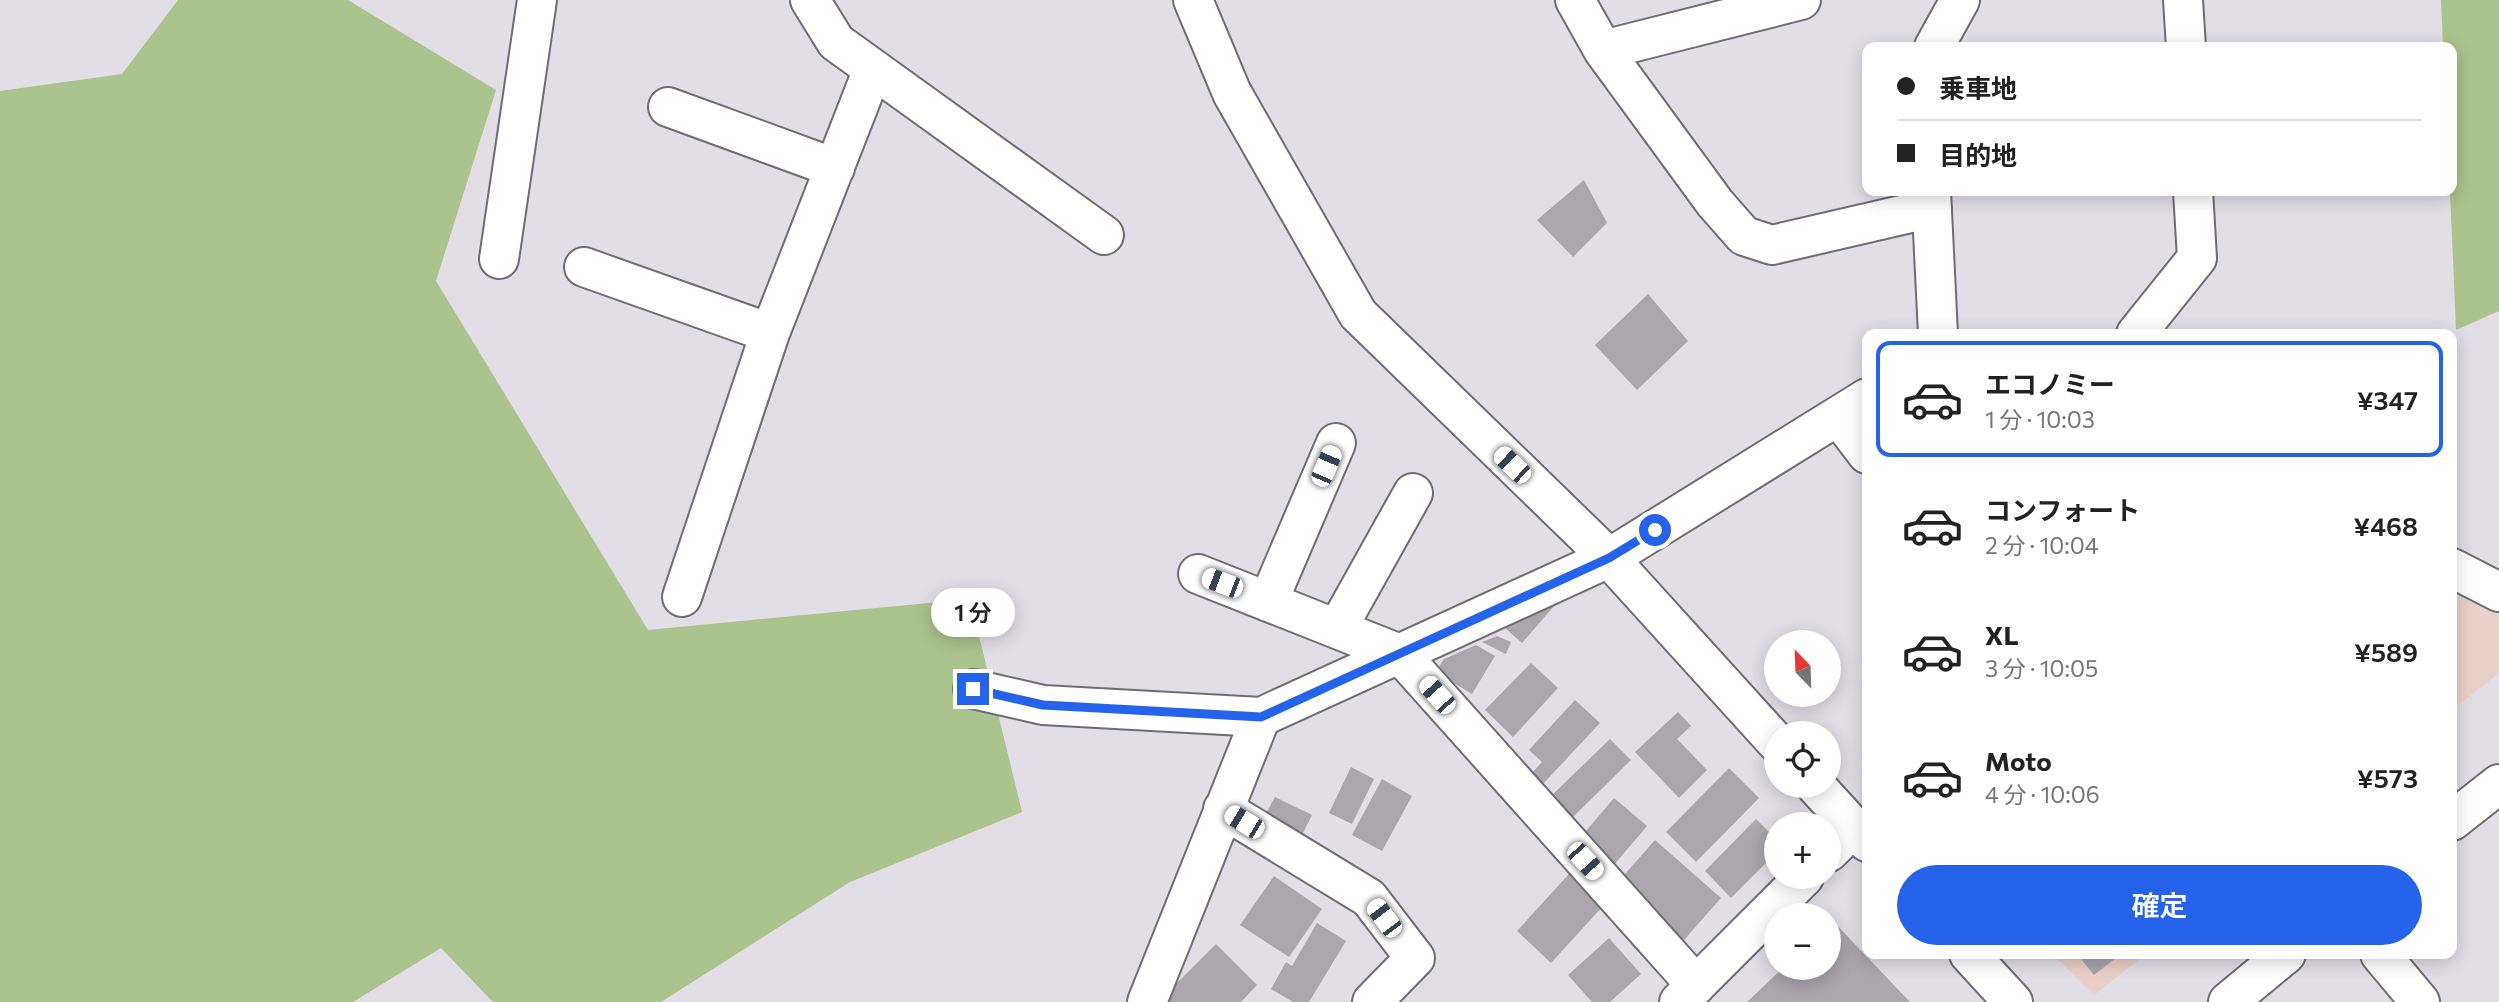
<!DOCTYPE html>
<html lang="ja">
<head>
<meta charset="utf-8">
<style>
  :root { --surface:#fff; --page:#f2f2f2; --text:#222; --muted:#767676; --line:#e0e0e0; --accent:#2563eb }
  body { margin:0; font-family:Commissioner,"Noto Sans JP",sans-serif; background:var(--page); color:var(--text); height:100vh; display:flex; flex-direction:column; font-size:26px; white-space:nowrap }
  * { box-sizing:border-box; margin:0 }
  p { font-size:23px; color:var(--muted) }
  .icon { flex:none; width:38px; height:38px; fill:none; stroke:currentColor; stroke-width:2; stroke-linecap:round; stroke-linejoin:round }
  .map { position:relative; flex:1; overflow:hidden }
  .side { position:absolute; left:1862px; top:329px; width:595px; height:630px; display:flex; flex-direction:column; background:var(--surface); border-radius:14px; box-shadow:0 4px 18px #0003 }
  .side>* { flex:none }
  .banner { position:absolute; left:1862px; top:42px; width:595px; height:154px; border-radius:14px; box-shadow:0 4px 18px #0003; display:grid; align-content:center; height:154px; padding:0 35px; background:var(--surface) }
  .needle { width:46px; rotate:337deg }
  .buttons { position:absolute; left:1764px; top:630px; display:grid; gap:14px }
  .buttons a { display:grid; place-items:center; width:77px; height:77px; border-radius:50%; background:var(--surface); box-shadow:0 4px 18px #0003; font-size:35px }
  .end { position:absolute; width:32px; height:32px; margin:-16px; border:9px solid #2563eb; background:#fff; box-shadow:0 0 0 4px #fff }
  .from { border-radius:50% }
  .bubble { position:absolute; height:49px; border-radius:24px; background:var(--surface); box-shadow:0 4px 18px #0003; font-size:23px; font-weight:600; line-height:49px; text-align:center }
  .car { position:absolute; width:21px; height:42px; margin:-21px -10px; border-radius:9px; box-shadow:0 0 5px 2px #0007; background:linear-gradient(#fff 24%,#345 0 40%,#fff 0 76%,#345 0 86%,#fff 0) }
  .banner b { display:flex; align-items:center; gap:24px; height:66px; font-size:26px }
  .banner b+b { border-top:2px solid var(--line) }
  .banner i { width:18px; height:18px; background:var(--text) }
  ul { padding:12px 0 0; list-style:none }
  li { display:flex; align-items:center; gap:21px; height:116px; margin:0 14px 10px; padding:0 21px; border:4px solid transparent; border-radius:14px }
  li div { flex:1 }
  li b { display:block; font-size:26px }
  li em { font-style:normal; font-weight:600 }
  li.active { border-color:var(--accent) }
  li>.icon { width:63px; height:63px; stroke-width:1.5 }
  .primary-button { display:flex; gap:14px; margin-top:auto; padding:14px 35px }
  .primary-button a { flex:1; height:80px; border-radius:42px; background:var(--accent); color:#fff; font-size:28px; font-weight:600; line-height:80px; text-align:center }
  .map>svg:first-child { display:block }
  .medical { fill:#e9d0c8 }
  .green { fill:#abc38c }
  .building { fill:#aba5ad }
  .lines { fill:none; stroke-linecap:round; stroke-linejoin:round }
  .minor-casing { stroke:#6f6c74; stroke-width:42 }
  .tertiary-casing { stroke:#6f6c74; stroke-width:42 }
  .minor { stroke:#fff; stroke-width:38 }
  .tertiary { stroke:#fff; stroke-width:38 }
  .route { stroke:#2563eb; stroke-width:9 }
</style>
</head>
<body>
<div class="map">
<svg width="2499" height="1002" viewBox="0 0 2499 1002">
  <rect width="100%" height="100%" fill="#e1dee8"/>
  <path class="medical" d="M2452 593 2499 615V673L2452 710Z
    M2053 954H2146L2094 995Z"/>
  <path class="green" d="M178 0H348L496 90 436 281 648 630 970 599 1022 812 850 882 661 1002H493L441 948 353 1002H0V91L122 74Z
    M2441 0H2499V311L2456 330 2450 191H2452V47H2443Z"/>
  <path class="building" d="M1584 180 1607 223 1573 257 1537 220Z
    M1648 294 1688 341 1637 390 1595 345Z
    M1555 605 1522 643 1505 628Z
    M1497 636 1511 642 1506 654 1482 642Z
    M1476 645 1495 656 1472 694 1436 672 1444 659Z
    M1531 663 1558 688 1513 737 1485 710Z
    M1575 700 1600 723 1541 786 1530 775 1542 762 1529 750Z
    M1678 712 1691 726 1677 739 1707 770 1679 798 1635 752Z
    M1610 739 1631 760 1569 821 1548 799Z
    M1351 767 1374 779 1352 824 1329 813Z
    M1729 768 1759 798 1696 862 1666 832Z
    M1382 779 1412 796 1382 851 1352 835Z
    M1275 797 1312 815 1297 845 1259 826Z
    M1614 798 1647 826 1613 866 1580 838Z
    M1756 819 1776 839V853L1731 898 1705 871Z
    M1655 840 1721 898 1684 940 1618 882Z
    M1569 874 1603 906 1551 963 1517 931Z
    M1274 876 1322 909 1289 957 1240 925Z
    M1833 921 1910 1002H1747L1783 968H1829V925Z
    M1317 923 1346 941 1309 1002H1293L1271 989 1286 962 1292 966Z
    M1609 938 1641 974 1610 1002H1592L1568 975Z
    M1216 944 1257 985 1241 1002H1158Z
    M2077 954H2121L2094 975Z"/>
  <g class="lines">
    <defs>
      <path id="minor" d="M810 0 836 42 1104 235
        M1575 0 1603 50 1715 203 1744 236 1772 245 1932 208
        M2183 0 2186 47
        M1934 47 1960 0
        M1603 50 1801 0
        M668 107 835 168
        M1931 191 1938 334
        M499 259 537 0
        M584 267 770 333
        M2136 334 2197 258 2193 191
        M1838 416 1867 454
        M2452 568 2499 592
        M1198 574 1400 654 1696 985
        M682 597 770 333 873 69
        M1268 602 1336 443
        M1337 629 1413 493
        M973 689 1043 705 1261 717
        M1223 809 1369 898 1415 958 1372 1002
        M2452 821 2499 784
        M2380 954 2420 1002
        M1147 1002 1261 717 1609 558 1867 398
        M2228 1002 2286 954"/>
      <path id="tertiary" d="M1193 0 1232 93 1358 314 1609 558 1776 742
        M1816 786 1867 842
        M1829 852 1854 827
        M1969 954 2013 1002
        M1679 1002 1804 877"/>
    </defs>
    <use href="#minor" class="minor-casing"/>
    <use href="#tertiary" class="tertiary-casing"/>
    <use href="#minor" class="minor"/>
    <use href="#tertiary" class="tertiary"/>
  </g>
  <g class="lines">
    <path class="route" d="M973 689 1043 705 1261 717 1609 558 1655 530"/>
  </g>
</svg>
<div class="buttons">
<a><svg class="needle" viewBox="-14 -14 28 28"><path d="M0-13l5 13h-10z" fill="#e53935"/><path d="M0 13l5-13h-10z" fill="#767676"/></svg></a>
<a><svg class="icon" aria-label="locate" viewBox="0 0 24 24"><circle cx="12" cy="12" r="6"/><path d="M12 2v4M12 18v4M2 12h4M18 12h4"/></svg></a>
<a>+</a>
<a>−</a>
</div>
<i class="end from" style="left:1655px;top:530px"></i>
<i class="end" style="left:973px;top:689px"></i>
<div class="bubble" style="left:931px;top:588px;width:84px">1 分</div>
<i class="car" style="left:1512px;top:465px;rotate:314deg"></i>
<i class="car" style="left:1326px;top:466px;rotate:23deg"></i>
<i class="car" style="left:1222px;top:583px;rotate:291deg"></i>
<i class="car" style="left:1437px;top:695px;rotate:318deg"></i>
<i class="car" style="left:1244px;top:822px;rotate:301deg"></i>
<i class="car" style="left:1585px;top:861px;rotate:138deg"></i>
<i class="car" style="left:1384px;top:918px;rotate:323deg"></i>
<div class="banner">
<b><i class="from"></i>乗車地</b>
<b><i></i>目的地</b>
</div>
<section class="side">
<ul>
<li class="active"><svg class="icon" aria-label="car" viewBox="0 0 24 24"><path d="M5 17H2v-5l4-1 3-4h7l3 4 3 1v5h-3M9 17h6M6 11h13"/><circle cx="7" cy="17" r="2"/><circle cx="17" cy="17" r="2"/></svg><div><b>エコノミー</b><p>1 分 · 10:03</p></div><em>¥347</em></li>
<li><svg class="icon" aria-label="car" viewBox="0 0 24 24"><path d="M5 17H2v-5l4-1 3-4h7l3 4 3 1v5h-3M9 17h6M6 11h13"/><circle cx="7" cy="17" r="2"/><circle cx="17" cy="17" r="2"/></svg><div><b>コンフォート</b><p>2 分 · 10:04</p></div><em>¥468</em></li>
<li><svg class="icon" aria-label="car" viewBox="0 0 24 24"><path d="M5 17H2v-5l4-1 3-4h7l3 4 3 1v5h-3M9 17h6M6 11h13"/><circle cx="7" cy="17" r="2"/><circle cx="17" cy="17" r="2"/></svg><div><b>XL</b><p>3 分 · 10:05</p></div><em>¥589</em></li>
<li><svg class="icon" aria-label="car" viewBox="0 0 24 24"><path d="M5 17H2v-5l4-1 3-4h7l3 4 3 1v5h-3M9 17h6M6 11h13"/><circle cx="7" cy="17" r="2"/><circle cx="17" cy="17" r="2"/></svg><div><b>Moto</b><p>4 分 · 10:06</p></div><em>¥573</em></li>
</ul>
<div class="primary-button"><a>確定</a></div>
</section>
</div>
</body>
</html>
